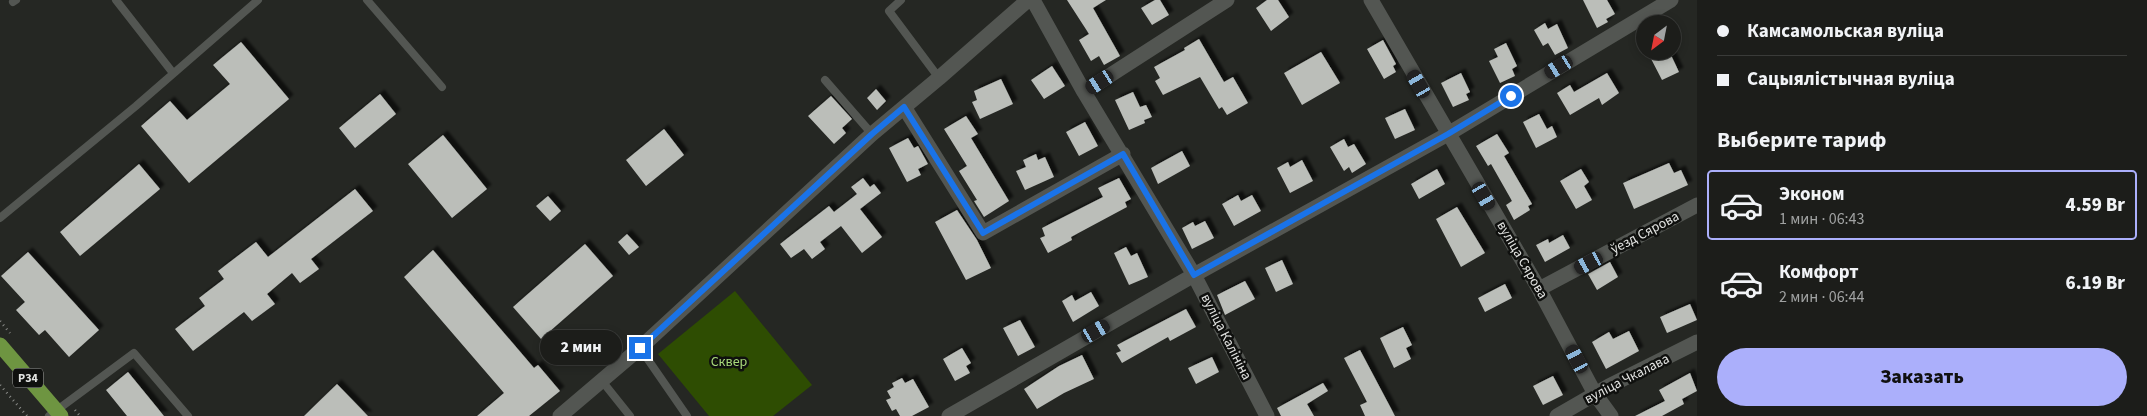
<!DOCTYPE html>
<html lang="ru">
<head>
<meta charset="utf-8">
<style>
  :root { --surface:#1c1d1a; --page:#292a27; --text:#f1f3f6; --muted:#a0a2a2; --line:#3a3b39; --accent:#abaffb }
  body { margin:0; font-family:"Source Sans 3",sans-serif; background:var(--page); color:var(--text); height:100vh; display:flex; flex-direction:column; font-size:19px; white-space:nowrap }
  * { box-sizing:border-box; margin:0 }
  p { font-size:16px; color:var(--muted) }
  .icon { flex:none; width:28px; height:28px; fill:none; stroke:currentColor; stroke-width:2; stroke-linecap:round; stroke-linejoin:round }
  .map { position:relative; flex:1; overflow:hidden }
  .drawer { display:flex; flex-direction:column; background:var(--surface); width:450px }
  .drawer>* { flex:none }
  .hud { display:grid; align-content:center; height:110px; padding:0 20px; background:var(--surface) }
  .needle { width:32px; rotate:212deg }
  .buttons { position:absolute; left:1636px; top:15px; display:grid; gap:10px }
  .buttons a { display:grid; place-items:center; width:45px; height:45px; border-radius:50%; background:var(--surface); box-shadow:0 2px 8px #0003,0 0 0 1px var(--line); font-size:25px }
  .end { position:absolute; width:22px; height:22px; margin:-11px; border:6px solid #1a73e8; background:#fff; box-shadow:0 0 0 2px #fff }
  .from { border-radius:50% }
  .bubble { position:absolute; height:35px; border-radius:18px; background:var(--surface); box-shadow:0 2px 8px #0003,0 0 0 1px var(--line); font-size:16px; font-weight:800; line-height:35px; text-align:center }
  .car { position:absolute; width:15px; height:30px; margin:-15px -8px; border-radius:6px; box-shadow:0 0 4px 1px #0007; background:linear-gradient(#222 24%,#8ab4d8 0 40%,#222 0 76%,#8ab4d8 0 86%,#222 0) }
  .hud b { display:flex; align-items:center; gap:18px; height:48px; font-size:19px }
  .hud b+b { border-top:1px solid var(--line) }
  .hud i { width:12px; height:12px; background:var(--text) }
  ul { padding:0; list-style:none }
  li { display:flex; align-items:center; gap:15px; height:70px; margin:0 10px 8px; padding:0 10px; border:2px solid transparent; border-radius:5px }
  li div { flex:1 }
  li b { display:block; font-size:19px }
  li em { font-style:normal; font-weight:800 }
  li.selected { border-color:var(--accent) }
  li>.icon { width:45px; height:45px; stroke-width:1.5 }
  h2 { padding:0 20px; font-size:22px; line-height:60px }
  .cta { display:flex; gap:10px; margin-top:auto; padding:10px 20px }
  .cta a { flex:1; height:58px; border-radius:30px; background:var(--accent); color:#111; font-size:20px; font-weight:800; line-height:58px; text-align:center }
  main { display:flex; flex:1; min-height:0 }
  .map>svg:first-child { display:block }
  .green { fill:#2e4d02 }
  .building { fill:#bbbeb9; filter:url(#shadow) }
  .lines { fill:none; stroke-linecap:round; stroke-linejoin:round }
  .path { stroke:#8b8c89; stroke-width:2.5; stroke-dasharray:1 4; stroke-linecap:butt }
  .lane { stroke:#535652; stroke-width:8 }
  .street { stroke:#535652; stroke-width:15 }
  .primary { stroke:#6e9541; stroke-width:15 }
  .route { stroke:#1a73e8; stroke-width:6 }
  .labels { text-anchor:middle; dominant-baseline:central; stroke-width:5; stroke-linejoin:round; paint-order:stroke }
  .shield { fill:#0f100e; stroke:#a3a4a2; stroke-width:1 }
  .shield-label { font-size:12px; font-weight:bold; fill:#e2e3e1 }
  .street-label { font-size:14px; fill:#e2e3e1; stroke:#0f100e }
  .park-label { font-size:14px; fill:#a8d97a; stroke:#0f100e }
</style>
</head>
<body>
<main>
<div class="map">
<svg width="1697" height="416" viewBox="0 0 1697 416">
  <defs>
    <filter id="shadow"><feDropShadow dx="4.5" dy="-4.5" stdDeviation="1" flood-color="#0009"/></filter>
  </defs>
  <rect width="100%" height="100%" fill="#252723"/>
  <path class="green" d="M735 291 812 385 773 416H709L658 354Z"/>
  <path class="building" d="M1067 0H1106L1093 8 1120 56 1104 65 1099 56 1091 61 1079 40 1089 34Z
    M1155 0H1160L1169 15 1152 25 1141 8Z
    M1267 0H1278L1289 17 1271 31 1256 8Z
    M1583 0H1607L1615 14 1606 19 1608 22 1597 28Z
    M1545 23 1548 29 1557 24 1568 48 1555 55 1548 43 1543 46 1534 30Z
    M1199 39 1224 82 1233 77 1248 103 1227 115 1222 107 1219 109 1200 77 1163 95 1155 81 1160 78 1154 67 1185 50 1184 48Z
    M1383 40 1396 64 1393 66 1396 72 1384 79 1367 49Z
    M241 42 289 99 189 183 141 126 170 101 187 120 230 84 213 65Z
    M1506 43 1517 66 1512 69 1515 76 1500 83 1489 61 1498 57 1494 49Z
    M1647 51H1669L1679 72 1662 80Z
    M1321 52 1340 83 1302 105 1284 73Z
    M1052 66 1065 86 1044 99 1031 80Z
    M1461 73 1470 92 1466 94 1469 100 1453 107 1441 83Z
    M1607 73 1619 93 1602 105 1599 98 1570 115 1557 93 1570 85 1574 92Z
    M1001 79 1013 104 980 119 972 102 977 100 974 91Z
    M876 89 886 101 877 110 867 98Z
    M1133 92 1140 107 1146 105 1152 117 1144 120 1145 123 1129 130 1115 100Z
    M380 94 396 114 355 148 339 128Z
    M831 96 852 119 842 128 846 133 834 144 808 116Z
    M1405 109 1415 130 1395 139 1385 118Z
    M1539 114 1547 129 1552 126 1557 137 1536 148 1523 122Z
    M966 116 978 134 971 138 1009 201 984 217 974 201 977 200 959 171 967 166 944 129Z
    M1085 122 1098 146 1079 156 1066 132Z
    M664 129 684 155 646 186 626 160Z
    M1497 134 1509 153 1504 156 1532 204 1528 206 1530 210 1514 220 1506 205 1512 201 1491 164 1488 166 1476 146Z
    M443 135 487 189 452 218 408 164Z
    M908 138 914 148 918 146 928 164 918 169 921 175 907 182 889 148Z
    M1344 139 1348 147 1354 144 1366 164 1352 173 1349 167 1344 171 1330 147Z
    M1182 151 1190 166 1158 184 1151 168Z
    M1036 154 1038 160 1045 157 1054 177 1025 190 1016 171 1026 167 1023 160Z
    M1302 160 1313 181 1290 193 1277 168 1288 162 1290 167Z
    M1669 163 1674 173 1681 170 1688 185 1634 209 1623 183Z
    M139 164 160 189 80 256 60 232Z
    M1437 169 1445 184 1419 199 1411 184Z
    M1581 169 1589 182 1584 186 1592 200 1576 209 1560 181Z
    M863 178 870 187 874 184 881 193 860 209 882 237 862 253 841 226 820 242 825 249 812 259 804 249 791 258 780 244 829 206 834 212 857 194 851 187Z
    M1119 178 1131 199 1125 202 1127 207 1071 237 1072 240 1048 253 1040 238 1045 236 1042 228 1103 197 1098 188Z
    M355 189 373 211 311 259 319 269 300 283 292 273 267 294 275 304 252 321 244 312 193 351 175 329 205 306 199 298 224 279 218 271 256 242 268 257Z
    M1238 195 1241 201 1252 195 1261 211 1234 226 1222 204Z
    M548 196 561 211 550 221 536 206Z
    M1457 207 1485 253 1461 267 1436 219Z
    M957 210 977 240 991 268 966 280 935 222Z
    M1205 221 1214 238 1192 249 1182 228 1193 222 1195 226Z
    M627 234 639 247 629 255 618 242Z
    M1563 235 1570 248 1545 262 1536 245 1548 239 1549 243Z
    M585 244 613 276 541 339 513 307Z
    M1126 247 1131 256 1137 253 1148 277 1129 285 1114 253Z
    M433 250 534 368 538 365 560 391 529 416H477L504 393 404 277Z
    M28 252 99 330 69 357 45 330 39 335 16 310 25 302 1 276Z
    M1282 260 1293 284 1276 292 1265 268Z
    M1610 262 1618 277 1597 290 1588 274Z
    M1245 281 1255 299 1225 315 1217 295Z
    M1505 284 1512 298 1485 312 1478 298Z
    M1091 292 1099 306 1073 322 1062 301 1072 295 1075 301Z
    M1690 304 1697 320 1667 333 1660 317Z
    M1186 309 1196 327 1170 341 1168 337 1122 363 1116 353 1121 351 1117 345Z
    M1020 320 1035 347 1018 356 1003 328Z
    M1403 327 1412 345 1406 348 1411 359 1394 368 1380 338Z
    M1629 331 1639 351 1606 369 1592 342 1609 332 1613 339Z
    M962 348 971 363 966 366 970 373 955 381 943 359Z
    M1360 350 1395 416H1365L1360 405 1367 402 1344 358Z
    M1082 355 1094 379 1064 393 1037 409 1024 389 1059 366Z
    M1212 357 1219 372 1196 384 1188 368Z
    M128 372 164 416H127L106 390Z
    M1690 373 1697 391 1682 399 1684 404 1662 416H1635L1665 401 1659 390Z
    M1553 376 1563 395 1543 405 1533 386Z
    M902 378 905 383 913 379 929 407 912 416H900L896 409 892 411 886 400 891 398 887 391 894 387 892 383Z
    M1323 383 1328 391 1307 404 1314 416H1281L1277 408Z
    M337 384 368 416H304Z"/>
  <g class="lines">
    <path class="path" d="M0 321 10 333
      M0 385 27 416
      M75 410 80 416"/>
    <path class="lane" d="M116 0 173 73
      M367 0 442 87
      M901 0 889 11 939 78
      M13 2 16 0
      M825 80 872 134
      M0 218 136 106 258 0
      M640 348 687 416
      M602 381 630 416
      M49 416 134 353 188 416"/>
    <path class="street" d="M1033 0 1084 92 1194 275 1267 416
      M1371 0 1539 289 1595 394 1611 416
      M1084 92 1227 0
      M904 107 983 233 1123 154
      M1539 289 1697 205
      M560 416 640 348 872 134 939 78 1028 0
      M949 416 1194 275 1448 134 1671 0
      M1557 416 1609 386 1697 342"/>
    <path class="primary" d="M0 345 61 416"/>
  </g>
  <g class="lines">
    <path class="route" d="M640 348 872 134 904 107 983 233 1123 154 1194 275 1448 134 1511 96"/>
  </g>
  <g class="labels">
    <rect class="shield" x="13" y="368.5" width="30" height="19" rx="4"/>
    <g class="shield-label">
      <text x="28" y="378">Р34</text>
    </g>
    <g class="street-label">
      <text transform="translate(1645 233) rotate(-28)">ўезд Сярова</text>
      <text transform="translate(1522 260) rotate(60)">вуліца Сярова</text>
      <text transform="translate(1226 337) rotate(63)">вуліца Калініна</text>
      <text transform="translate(1627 379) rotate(-27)">вуліца Чкалава</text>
    </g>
    <g class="park-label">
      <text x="729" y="362">Сквер</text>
    </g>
  </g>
</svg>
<div class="buttons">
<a><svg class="needle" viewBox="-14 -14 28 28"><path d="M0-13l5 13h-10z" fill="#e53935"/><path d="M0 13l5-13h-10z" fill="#a0a2a2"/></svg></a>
</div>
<i class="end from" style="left:1511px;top:96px"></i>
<i class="end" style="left:640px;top:348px"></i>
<div class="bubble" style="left:540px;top:330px;width:82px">2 мин</div>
<i class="car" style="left:1559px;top:67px;rotate:239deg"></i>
<i class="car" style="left:1100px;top:82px;rotate:237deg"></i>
<i class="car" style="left:1419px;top:84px;rotate:330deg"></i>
<i class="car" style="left:1484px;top:196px;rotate:150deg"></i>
<i class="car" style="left:1589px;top:263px;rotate:242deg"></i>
<i class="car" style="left:1096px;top:331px;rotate:60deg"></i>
<i class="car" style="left:1577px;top:359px;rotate:332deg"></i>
</div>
<section class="drawer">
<div class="hud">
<b><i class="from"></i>Камсамольская вуліца</b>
<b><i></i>Сацыялістычная вуліца</b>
</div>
<h2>Выберите тариф</h2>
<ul>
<li class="selected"><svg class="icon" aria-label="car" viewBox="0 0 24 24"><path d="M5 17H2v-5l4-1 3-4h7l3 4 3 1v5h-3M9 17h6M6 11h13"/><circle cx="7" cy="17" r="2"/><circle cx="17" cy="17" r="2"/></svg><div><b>Эконом</b><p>1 мин · 06:43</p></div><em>4.59 Br</em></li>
<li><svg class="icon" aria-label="car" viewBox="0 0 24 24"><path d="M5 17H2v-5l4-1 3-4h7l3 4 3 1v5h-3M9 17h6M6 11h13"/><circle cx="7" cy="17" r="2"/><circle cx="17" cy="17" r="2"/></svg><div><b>Комфорт</b><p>2 мин · 06:44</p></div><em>6.19 Br</em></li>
</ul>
<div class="cta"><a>Заказать</a></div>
</section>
</main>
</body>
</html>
